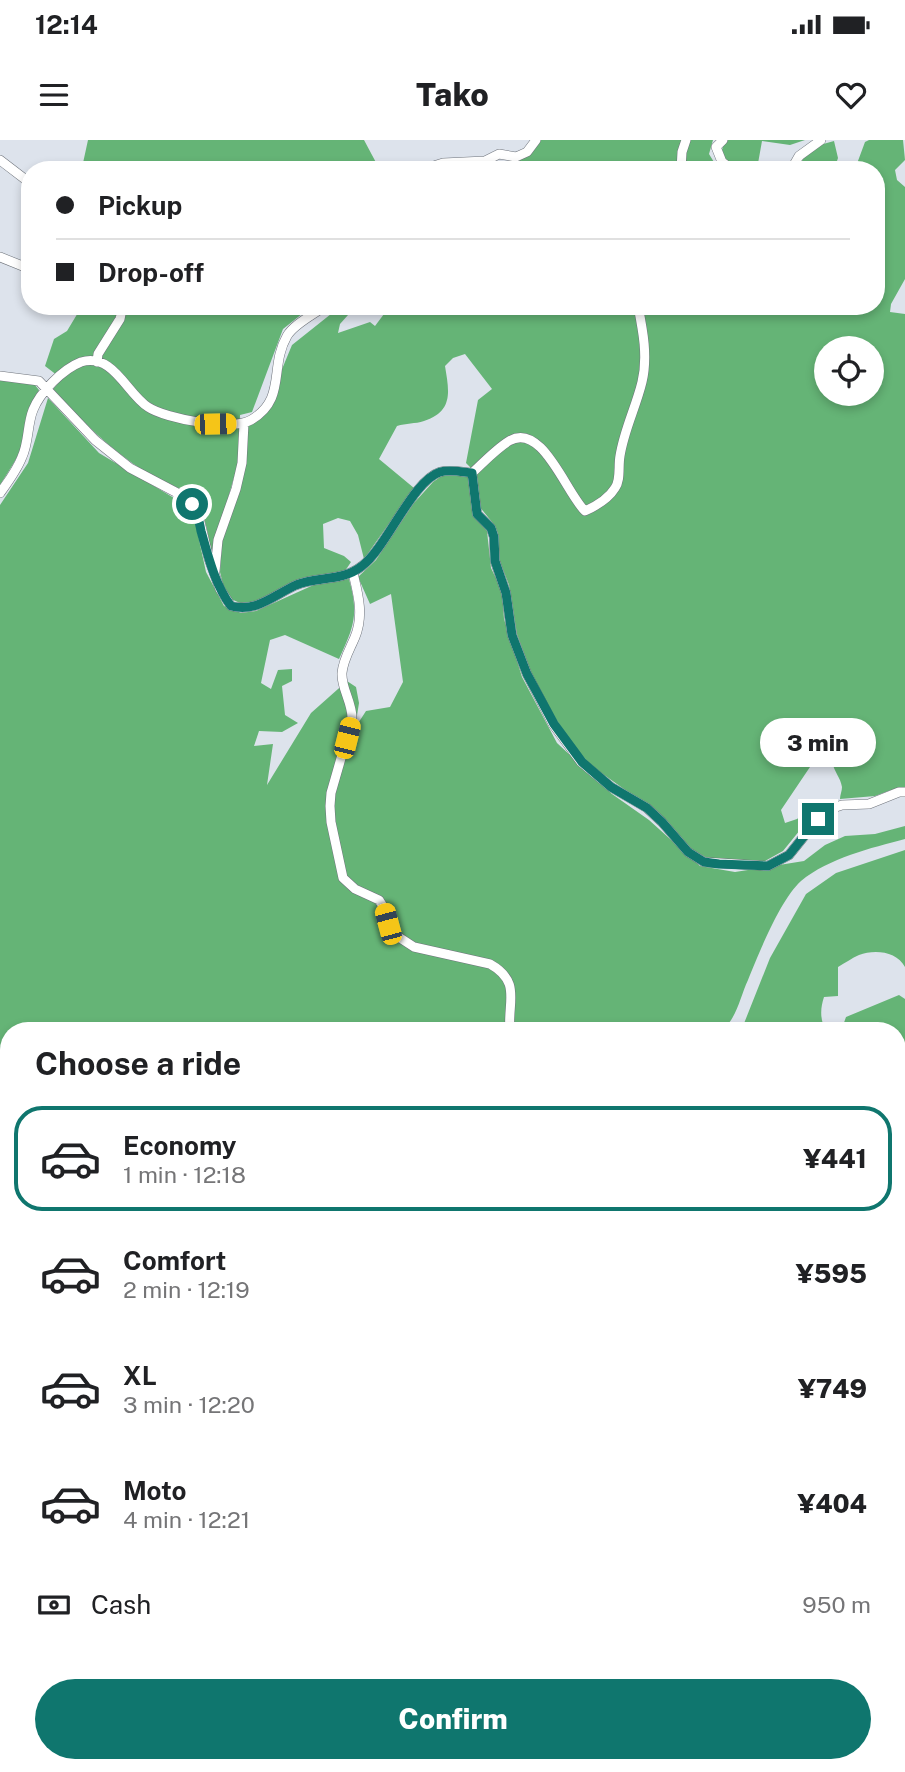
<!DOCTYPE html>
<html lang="en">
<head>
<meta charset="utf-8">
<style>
  :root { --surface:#fff; --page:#f2f2f2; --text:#202124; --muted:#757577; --line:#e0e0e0; --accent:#0f766e }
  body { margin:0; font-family:"Public Sans",sans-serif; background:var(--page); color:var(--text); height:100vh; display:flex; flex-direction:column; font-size:26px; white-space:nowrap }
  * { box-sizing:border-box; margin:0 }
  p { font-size:23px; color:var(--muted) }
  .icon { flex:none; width:38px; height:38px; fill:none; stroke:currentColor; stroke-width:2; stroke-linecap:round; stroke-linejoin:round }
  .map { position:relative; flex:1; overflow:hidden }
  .side { position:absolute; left:0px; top:882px; width:906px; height:751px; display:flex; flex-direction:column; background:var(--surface); border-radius:28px 28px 0 0; box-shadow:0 4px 10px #0003 }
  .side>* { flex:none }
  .banner { position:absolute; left:21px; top:21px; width:864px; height:154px; border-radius:28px; box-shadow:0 4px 10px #0003; display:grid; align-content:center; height:154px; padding:0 35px; background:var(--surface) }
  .controls { position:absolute; left:814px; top:196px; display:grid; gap:14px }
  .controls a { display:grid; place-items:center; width:70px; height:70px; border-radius:50%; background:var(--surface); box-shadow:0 4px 10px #0003; font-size:35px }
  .end { position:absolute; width:32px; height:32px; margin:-16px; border:9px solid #0f766e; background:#fff; box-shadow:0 0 0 4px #fff }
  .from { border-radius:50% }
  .bubble { position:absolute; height:49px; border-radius:24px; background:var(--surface); box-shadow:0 4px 10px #0003; font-size:23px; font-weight:800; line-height:49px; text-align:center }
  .car { position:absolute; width:21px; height:42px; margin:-21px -10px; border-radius:9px; box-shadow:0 0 5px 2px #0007; background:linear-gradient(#f5c518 24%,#345 0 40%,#f5c518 0 76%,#345 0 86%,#f5c518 0) }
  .banner b { display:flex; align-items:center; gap:24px; height:66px; font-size:26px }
  .banner b+b { border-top:2px solid var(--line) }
  .banner i { width:18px; height:18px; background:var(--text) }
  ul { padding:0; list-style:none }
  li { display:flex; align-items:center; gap:21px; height:105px; margin:0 14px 10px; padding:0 21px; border:4px solid transparent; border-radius:28px }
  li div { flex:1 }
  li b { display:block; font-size:26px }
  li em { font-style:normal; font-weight:800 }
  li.current { border-color:var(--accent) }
  li>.icon { width:63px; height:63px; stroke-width:1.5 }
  h2 { padding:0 35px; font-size:32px; line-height:84px }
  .pay { display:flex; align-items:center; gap:18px; height:77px; padding:0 35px; font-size:26px }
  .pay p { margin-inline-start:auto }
  .primary-button { display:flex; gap:14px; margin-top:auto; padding:14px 35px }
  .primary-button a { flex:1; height:80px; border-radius:42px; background:var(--accent); color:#fff; font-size:28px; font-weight:800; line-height:80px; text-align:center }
  .status { display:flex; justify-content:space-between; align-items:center; height:49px; padding:0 35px; background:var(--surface); direction:ltr }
  .status svg { height:19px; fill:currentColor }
  header { display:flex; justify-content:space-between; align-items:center; height:91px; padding:0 35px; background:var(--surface); font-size:32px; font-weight:800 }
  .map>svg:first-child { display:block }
  .forest { fill:#65b476; fill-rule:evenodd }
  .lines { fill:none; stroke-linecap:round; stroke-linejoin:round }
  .stream { stroke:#6f94df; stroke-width:2 }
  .river { stroke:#6f94df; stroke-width:12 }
  .minor-casing { stroke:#6f747c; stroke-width:10 }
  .tertiary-casing { stroke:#6f747c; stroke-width:12 }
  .primary-casing { stroke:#6f747c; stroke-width:16 }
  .minor { stroke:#fff; stroke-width:9 }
  .tertiary { stroke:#fff; stroke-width:10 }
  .primary { stroke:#fff; stroke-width:14 }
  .route { stroke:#0f766e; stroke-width:9 }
</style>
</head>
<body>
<div class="status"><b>12:14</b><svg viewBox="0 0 49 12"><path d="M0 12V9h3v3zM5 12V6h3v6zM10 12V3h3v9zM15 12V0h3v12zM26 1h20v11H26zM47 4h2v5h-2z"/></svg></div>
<header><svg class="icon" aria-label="menu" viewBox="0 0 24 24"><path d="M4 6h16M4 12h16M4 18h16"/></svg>Tako<svg class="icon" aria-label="heart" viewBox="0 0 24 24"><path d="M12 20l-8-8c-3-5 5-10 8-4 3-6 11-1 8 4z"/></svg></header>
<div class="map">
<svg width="905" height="1632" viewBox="0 0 905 1632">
  <rect width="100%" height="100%" fill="#dde3ec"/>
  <path class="forest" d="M88 0H364L380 30H107L83 23Z
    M534 0H713L709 14 717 27 722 30H477C509 27 511 22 534 0Z
    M727 0H805L790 5 762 1 757 29 731 25 720 17 724 3Z
    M869 0H903L905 20 895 30 897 40 905 47V139L891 164 890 172 905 174V649L891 650 875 656 840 659C840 655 842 651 842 647 840 635 831 630 831 612L838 606 822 608 812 618V624L781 670 785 683 797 679 803 674 800 690 783 711 765 721 709 719 686 706 631 654 593 627 576 609 556 579 532 535 517 494 509 445 499 419 498 393 492 382 479 366 476 333 466 323 478 260 492 249 465 214 453 218 445 226C449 251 454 271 424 281 415 284 406 283 397 286L379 319 414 348 364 419 358 395 350 381 338 378 323 384 324 408 344 416 351 422 345 431 302 438 254 462 240 463 231 459 223 444 220 432 222 402 235 365 247 286 263 275 292 205 341 166H356L340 184 338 193 370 182 375 186 390 166H877V88L881 89 877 75V30L855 29 865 2ZM826 208H872V254H826Z
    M834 1 838 18 834 30H797L809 8Z
    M82 166 128 168 132 166H312L283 189 252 272 240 275 238 323 212 415C208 398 206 371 193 358 180 346 161 342 146 332 110 310 81 280 53 249L62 239 45 226 54 199 67 191Z
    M0 240 35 245 39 250C27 270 29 277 24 299 20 316 9 330 0 345Z
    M48 258 99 313 189 367 196 386 206 432 224 466 241 473 256 471 318 443 349 439C359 475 354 486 339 519L285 495 270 500 261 543 271 549 278 530 292 529V541L282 546 285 575 298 583 282 592 259 591 254 606 273 604 267 645 311 573 347 541 356 547 359 563 355 588 366 571 390 567 403 542 391 454 370 464 358 437 376 420 414 363 433 342 443 335 468 336 473 375 487 391 491 428 502 451 504 479 522 537 557 603 612 654 649 680 700 726 735 732 804 721 825 705 845 696 875 694 905 686V699C871 708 829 718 801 741 780 760 759 813 748 840 740 857 737 879 721 891H656L647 888 636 891H9V945L6 938 0 937V365L28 323Z
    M905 710V827C897 811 874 809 859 815 852 818 845 823 838 827V856L824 857C820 869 820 880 826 891H741L770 818 806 754 836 733Z
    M899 855 905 859V1023L898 1024V891H841L846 877Z
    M898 1047 901 1058H905V1348L898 1347Z
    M0 1169 9 1174V1624H240V1632H0Z
    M898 1473C905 1486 905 1517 898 1532Z
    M905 1543V1632H836L844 1624H898V1554Z
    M320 1624H572L577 1632H317Z
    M671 1624H743L737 1632H709L696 1624 688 1632Z"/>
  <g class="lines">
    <path class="stream" d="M0 1129 9 1124
      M898 1399 905 1405
      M304 1632 309 1624"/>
    <path class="river" d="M0 1061H2L9 1079
      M617 1624 619 1632"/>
    <defs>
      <path id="minor" d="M723 0 716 7 722 22 733 30
        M0 20 30 43
        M421 30 443 23 485 21 499 14 516 17 527 12 536 0
        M681 30 682 12 686 0
        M791 30 799 16 821 0
        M0 117 30 129
        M97 222 98 214 120 179 121 174 114 166
        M0 236 39 241 95 300 130 328 183 356 192 364 199 378 209 419 220 449 231 466C256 473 274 455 296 445 318 436 342 442 362 426 387 407 412 341 440 332 450 329 462 332 472 333 484 322 496 309 509 301 542 281 566 353 585 371 596 366 609 358 615 348 621 340 618 326 620 316 624 290 636 267 642 242 648 217 643 191 638 166
        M472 333 477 374 491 388 494 397 495 421 506 453 512 495 527 534 553 584 581 622 611 647 647 668 662 682 688 712 704 722 768 726 789 715 818 679 833 668 842 665 869 664 899 652H905
        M0 353C8 342 17 330 22 317 29 302 27 285 33 270 40 252 63 229 81 222 113 212 127 254 148 267 166 279 232 291 251 280 287 259 269 227 287 196 294 184 313 175 325 166
        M215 431 218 400 236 349 242 323 244 283
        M353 433C358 454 364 475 355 497 350 509 343 520 342 533 341 549 353 563 352 580L331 653 330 666 331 682 343 738 355 749 379 760 384 768 388 784 394 794 414 807 490 824C522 842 507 862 510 891
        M898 1351 905 1352
        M255 1632 256 1624
        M309 1632 315 1624"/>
      <path id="tertiary" d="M0 941 6 951 9 977
        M591 1624 595 1632"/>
      <path id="primary" d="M0 1014 9 1029
        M905 1416 900 1438 905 1466
        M898 1548 905 1536
        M662 1624 670 1632
        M829 1632 836 1624"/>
    </defs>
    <use href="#minor" class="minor-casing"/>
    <use href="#tertiary" class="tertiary-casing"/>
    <use href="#primary" class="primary-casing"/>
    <use href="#minor" class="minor"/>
    <use href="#tertiary" class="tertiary"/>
    <use href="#primary" class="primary"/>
  </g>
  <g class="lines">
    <path class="route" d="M192 364C198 373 199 381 201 391 208 416 215 445 231 466 256 473 274 455 296 445 318 436 342 442 362 426 387 407 412 341 440 332 450 329 462 332 472 333L477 374 491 388 494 397 495 421 506 453 512 495 527 534 554 584 582 622 611 647 647 668 662 682 688 712 704 722 719 724 768 726 789 715 818 679"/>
  </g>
</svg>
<div class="controls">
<a><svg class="icon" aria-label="locate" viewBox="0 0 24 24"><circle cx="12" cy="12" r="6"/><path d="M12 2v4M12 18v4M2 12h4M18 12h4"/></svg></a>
</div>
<i class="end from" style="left:192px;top:364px"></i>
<i class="end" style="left:818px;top:679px"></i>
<div class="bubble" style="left:760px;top:578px;width:116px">3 min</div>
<i class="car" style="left:215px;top:284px;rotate:89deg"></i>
<i class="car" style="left:347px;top:598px;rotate:14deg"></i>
<i class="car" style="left:388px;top:784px;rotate:345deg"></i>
<div class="banner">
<b><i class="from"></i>Pickup</b>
<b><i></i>Drop-off</b>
</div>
<section class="side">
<h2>Choose a ride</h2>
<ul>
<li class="current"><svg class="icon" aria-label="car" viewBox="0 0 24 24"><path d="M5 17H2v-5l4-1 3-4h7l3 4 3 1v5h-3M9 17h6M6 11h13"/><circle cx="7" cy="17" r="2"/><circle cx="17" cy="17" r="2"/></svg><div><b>Economy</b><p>1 min · 12:18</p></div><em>¥441</em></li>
<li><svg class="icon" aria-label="car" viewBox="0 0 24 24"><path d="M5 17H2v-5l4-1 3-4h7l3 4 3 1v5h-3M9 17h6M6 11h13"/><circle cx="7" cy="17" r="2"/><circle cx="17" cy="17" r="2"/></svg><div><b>Comfort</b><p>2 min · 12:19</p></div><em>¥595</em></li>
<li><svg class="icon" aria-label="car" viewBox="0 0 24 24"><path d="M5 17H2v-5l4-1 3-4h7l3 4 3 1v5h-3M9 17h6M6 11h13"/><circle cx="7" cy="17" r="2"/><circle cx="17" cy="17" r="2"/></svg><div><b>XL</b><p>3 min · 12:20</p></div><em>¥749</em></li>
<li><svg class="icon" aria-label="car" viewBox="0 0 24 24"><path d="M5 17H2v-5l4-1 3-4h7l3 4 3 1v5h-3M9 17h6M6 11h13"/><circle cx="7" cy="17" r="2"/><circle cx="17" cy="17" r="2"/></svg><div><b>Moto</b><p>4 min · 12:21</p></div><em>¥404</em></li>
</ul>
<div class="pay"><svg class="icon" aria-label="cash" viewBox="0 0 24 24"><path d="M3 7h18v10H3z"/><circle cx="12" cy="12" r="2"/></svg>Cash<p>950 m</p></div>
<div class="primary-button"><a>Confirm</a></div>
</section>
</div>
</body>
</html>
